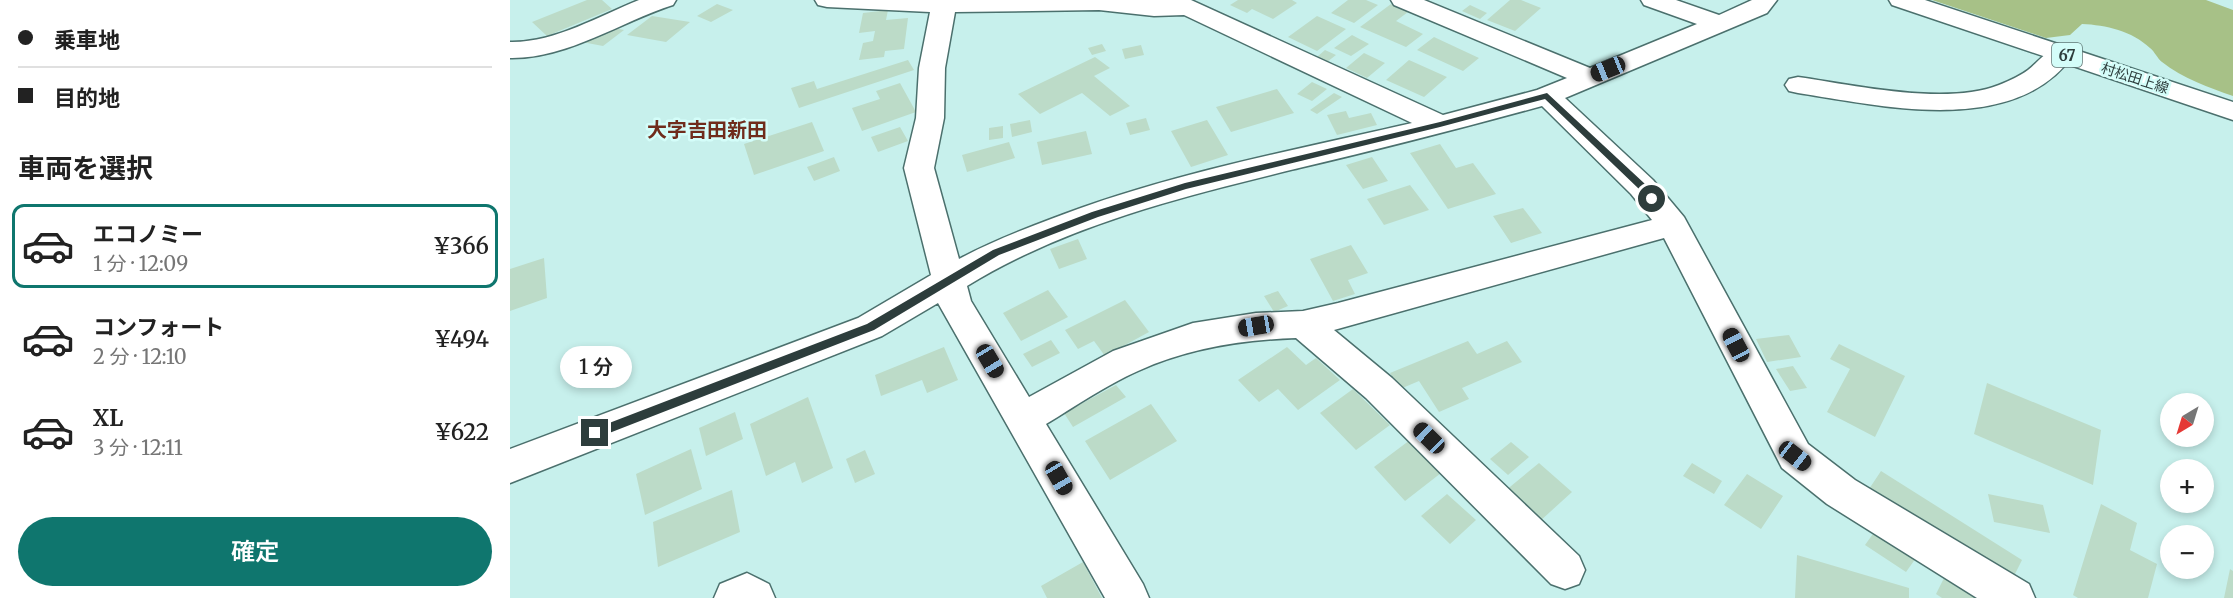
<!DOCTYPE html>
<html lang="ja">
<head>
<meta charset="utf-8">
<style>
  :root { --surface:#fff; --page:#f2f2f2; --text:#222; --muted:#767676; --line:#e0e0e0; --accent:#0f766e }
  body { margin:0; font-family:Merriweather,"Noto Sans JP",serif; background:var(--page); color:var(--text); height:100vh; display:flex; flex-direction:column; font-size:22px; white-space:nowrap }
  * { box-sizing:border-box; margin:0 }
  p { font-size:20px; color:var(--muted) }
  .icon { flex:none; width:33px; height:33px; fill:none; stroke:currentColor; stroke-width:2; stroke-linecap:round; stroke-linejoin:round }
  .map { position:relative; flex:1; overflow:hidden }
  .panel { display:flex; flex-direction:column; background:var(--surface); width:510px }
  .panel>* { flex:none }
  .guide { display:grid; align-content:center; height:132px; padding:0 18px; background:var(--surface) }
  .needle { width:39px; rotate:218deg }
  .tools { position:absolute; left:1650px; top:393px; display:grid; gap:12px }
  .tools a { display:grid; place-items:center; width:54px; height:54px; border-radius:50%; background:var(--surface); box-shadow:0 3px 9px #0003; font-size:30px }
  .end { position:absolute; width:27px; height:27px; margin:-14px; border:8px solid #2d3d3c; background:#fff; box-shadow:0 0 0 3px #fff }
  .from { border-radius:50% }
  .bubble { position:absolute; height:42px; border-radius:21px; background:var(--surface); box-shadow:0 3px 9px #0003; font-size:20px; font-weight:600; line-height:42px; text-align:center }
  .car { position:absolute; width:18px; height:36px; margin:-18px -9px; border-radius:8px; box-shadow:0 0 4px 2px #0007; background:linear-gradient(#222 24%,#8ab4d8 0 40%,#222 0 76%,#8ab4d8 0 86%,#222 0) }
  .guide b { display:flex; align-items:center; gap:21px; height:57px; font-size:22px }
  .guide b+b { border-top:2px solid var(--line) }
  .guide i { width:15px; height:15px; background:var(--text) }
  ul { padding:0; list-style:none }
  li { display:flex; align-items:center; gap:18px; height:84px; margin:0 12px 9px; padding:0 6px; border:3px solid transparent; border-radius:12px }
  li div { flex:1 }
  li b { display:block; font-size:22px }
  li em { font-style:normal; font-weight:600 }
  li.on { border-color:var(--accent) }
  li>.icon { width:54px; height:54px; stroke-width:1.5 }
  h2 { padding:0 18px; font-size:27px; line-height:72px }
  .action { display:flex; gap:12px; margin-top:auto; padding:12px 18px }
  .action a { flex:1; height:69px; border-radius:36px; background:var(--accent); color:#fff; font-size:24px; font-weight:600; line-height:69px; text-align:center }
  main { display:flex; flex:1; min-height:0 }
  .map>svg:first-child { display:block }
  .forest { fill:#a7c187 }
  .building { fill:#bcdbc8 }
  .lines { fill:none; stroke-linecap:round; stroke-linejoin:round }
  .minor-casing { stroke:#4b706d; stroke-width:3 }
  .major-casing { stroke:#4b706d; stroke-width:3 }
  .minor { fill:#fff; fill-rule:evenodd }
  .major { fill:#fff; fill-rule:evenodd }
  .route { fill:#2d3d3c }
  .labels { text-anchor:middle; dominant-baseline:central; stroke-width:5; stroke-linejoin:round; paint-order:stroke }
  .far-street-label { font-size:14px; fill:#2d3d3c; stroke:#d4fdf9 }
  .shield { fill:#d4fdf9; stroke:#5f7775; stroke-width:1.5 }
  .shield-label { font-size:15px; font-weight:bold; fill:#2d3d3c }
  .quarter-label { font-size:20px; font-weight:bold; fill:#702c1c; stroke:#d4fdf9 }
</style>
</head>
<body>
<main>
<section class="panel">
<div class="guide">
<b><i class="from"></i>乗車地</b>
<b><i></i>目的地</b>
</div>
<h2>車両を選択</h2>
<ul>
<li class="on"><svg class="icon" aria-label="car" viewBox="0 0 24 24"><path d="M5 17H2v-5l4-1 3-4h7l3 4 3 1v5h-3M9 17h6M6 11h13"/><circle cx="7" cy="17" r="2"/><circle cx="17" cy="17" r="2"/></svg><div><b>エコノミー</b><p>1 分 · 12:09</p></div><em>¥366</em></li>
<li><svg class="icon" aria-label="car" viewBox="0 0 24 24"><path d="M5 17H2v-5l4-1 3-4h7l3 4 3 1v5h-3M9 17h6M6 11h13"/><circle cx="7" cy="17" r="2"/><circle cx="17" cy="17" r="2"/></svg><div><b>コンフォート</b><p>2 分 · 12:10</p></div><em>¥494</em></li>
<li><svg class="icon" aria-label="car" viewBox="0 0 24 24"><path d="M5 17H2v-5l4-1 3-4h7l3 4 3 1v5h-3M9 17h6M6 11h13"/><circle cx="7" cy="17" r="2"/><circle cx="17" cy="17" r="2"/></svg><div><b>XL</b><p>3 分 · 12:11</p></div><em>¥622</em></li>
</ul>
<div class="action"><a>確定</a></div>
</section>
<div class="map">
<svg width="1723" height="598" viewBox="0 0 1723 598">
  <rect width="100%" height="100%" fill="#c7f0ec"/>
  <path class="forest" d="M1422 0H1696L1723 10V96C1700 88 1672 78 1652 62 1647 58 1645 52 1640 48 1622 31 1596 25 1572 24L1560 35 1536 38Z"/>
  <path class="building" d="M77 0H92L102 9 37 36 22 22Z
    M728 0H782L787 3 763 19 742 9 737 13 720 5Z
    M838 0H856L868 5 844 23 821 13Z
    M1000 0H1011L1031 8 1005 31 977 20Z
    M207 4 223 10 201 22 187 16Z
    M881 4 898 12 886 21 913 34 896 47 850 27Z
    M960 5 977 13 970 19 952 11Z
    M378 10 376 20 398 18 394 49 375 51 374 57 349 60 353 43 363 41 365 31 349 33 353 13Z
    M142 16 180 22 156 42 117 35Z
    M807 16 836 29 807 51 778 37Z
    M94 26 114 30 93 46 72 42Z
    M842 35 859 44 841 56 824 48Z
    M924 37 969 58 953 71 907 50Z
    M592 44 596 51 582 55 578 48Z
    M631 45 634 55 615 59 612 49Z
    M815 50 826 55 817 62 807 57Z
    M854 53 875 63 857 78 836 68Z
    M585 57 600 68 584 76 620 106 600 116 572 93 530 114 508 94Z
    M398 60 404 70 289 108 281 88 304 81 307 89Z
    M899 60 937 77 914 97 876 80Z
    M802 82 817 89 802 101 787 94Z
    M390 83 406 112 352 131 342 108 370 99 366 91Z
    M767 89 784 113 721 132 706 107Z
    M824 93 832 97 807 114 800 110Z
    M836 111 839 118 861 113 867 125 827 135 817 115Z
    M636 118 640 130 620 135 616 123Z
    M520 120 522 132 502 137 500 124Z
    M697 120 718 155 681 167 661 131Z
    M302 122 314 151 244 175 234 144Z
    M493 126V138L479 140V128Z
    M390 127 398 141 368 152 361 137Z
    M576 131 582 154 532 165 527 142Z
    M499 142 505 158 457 172 452 155Z
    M930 144 946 168 963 163 986 194 938 209 900 153Z
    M324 157 330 171 304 181 297 167Z
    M862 157 878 181 853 189 836 165Z
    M900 185 919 210 874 225 857 199Z
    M1013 208 1032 233 1001 243 983 216Z
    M568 239 577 259 549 269 540 249Z
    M841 245 858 273 838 280 845 294 823 301 800 259Z
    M34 258 37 298 0 311V269Z
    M538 290 558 317 511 341 493 313Z
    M768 291 778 306 764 312 754 296Z
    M615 300 639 332 595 356 584 341 568 349 555 330Z
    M1279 335 1291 357 1257 362 1246 339Z
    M541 340 550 353 522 367 513 354Z
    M958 341 967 354 997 341 1012 362 952 388 959 399 929 412 909 381 890 389 880 373Z
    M1329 344 1395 376 1365 437 1317 412 1340 369 1320 359Z
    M434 347 448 380 417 393 412 380 371 396 365 375Z
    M777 347 796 365 806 358 830 380 788 410 768 389 749 402 728 380Z
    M1283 366 1297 388 1280 391 1266 369Z
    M1477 383 1591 430 1583 485 1464 434Z
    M606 385 616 397 563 427 554 413Z
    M843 389 880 425 846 450 810 413Z
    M298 397 323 468 292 483 285 462 256 476 240 424Z
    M641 404 667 441 600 480 575 441Z
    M225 412 233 439 196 456 189 428Z
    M900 440 931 473 895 501 864 467Z
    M1001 442 1019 457 998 475 980 459Z
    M181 449 192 489 135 515 126 474Z
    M355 450 365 474 345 483 336 459Z
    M1029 463 1062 492 1029 522 995 491Z
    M1182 463 1212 481 1204 494 1173 476Z
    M1371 471 1512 560 1501 582 1359 489Z
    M1237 474 1273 496 1251 529 1214 505Z
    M222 490 230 532 148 567 143 522Z
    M937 494 966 520 940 544 911 516Z
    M1478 494 1533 505 1540 533 1484 522Z
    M1591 504 1627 523 1620 550 1647 564 1638 598H1568L1563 595Z
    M1365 531 1406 558 1396 572 1355 545Z
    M1287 555 1399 588V598H1285Z
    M573 562 592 598H537L531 586Z
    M1720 569 1723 571V598H1714Z
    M1436 574 1474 598H1432L1426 594Z"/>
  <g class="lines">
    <defs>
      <path id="minor" d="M129 0H166L163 5C110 22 57 59 0 58V42C44 43 89 16 129 0Z
        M305 0H681L933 115 1027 90 1057 78 884 5 881 0H914L1080 68 1187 24 1134 5 1131 0H1166L1209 15 1242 0H1267L1257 13 1055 98 1143 180 1174 217 1298 444 1345 480 1519 584 1525 598H1467L1317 504 1272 468 1154 238 824 330 882 378 1069 556 1075 570 1069 584 1055 589 1041 584 856 398 786 338C732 340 678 348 628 371 596 385 566 406 536 424L633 584 639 598H595L428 303 372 336 0 483V449L348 318 421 275 394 168 406 118 409 68 420 12 317 7 308 5ZM589 10 644 16 674 15 902 123C781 151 657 174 541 219 509 231 479 243 449 259L424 168 434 118 435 68 445 12ZM1032 106 1121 194 1142 220 828 303 793 311 746 313 683 323 603 351 519 397 461 301 457 286C558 224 675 196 789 168 871 149 951 128 1032 106Z
        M1551 46 1560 49 1564 54C1506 138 1372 106 1288 93L1279 91 1275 85 1279 79 1288 77C1344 85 1436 106 1489 85 1499 81 1510 76 1518 70 1529 61 1537 50 1551 46Z
        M237 573 259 584 265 598H204L210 584Z"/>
      <path id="major" d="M1379 0H1415L1723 102V120L1382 5Z"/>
    </defs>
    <use href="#minor" class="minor-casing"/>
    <use href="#major" class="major-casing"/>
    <use href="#minor" class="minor"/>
    <use href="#major" class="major"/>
  </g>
  <path class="route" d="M1037 93 1135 184 1145 197V202H1139L1129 189 1035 99 930 127 676 189 588 217 489 255 364 330 89 437 85 438 79 433 81 430 357 324 483 250 582 212 675 183 930 122Z"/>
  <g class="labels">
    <g class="far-street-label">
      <text transform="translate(1625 78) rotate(18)">村松田上線</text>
    </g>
    <rect class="shield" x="1542" y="43" width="30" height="24" rx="4.5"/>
    <g class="shield-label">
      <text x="1557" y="55">67</text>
    </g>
    <g class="quarter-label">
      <text x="197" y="129">大字吉田新田</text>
    </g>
  </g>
</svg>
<div class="tools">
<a><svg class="needle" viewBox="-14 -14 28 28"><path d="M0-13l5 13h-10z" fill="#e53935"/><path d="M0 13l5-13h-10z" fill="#767676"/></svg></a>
<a>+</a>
<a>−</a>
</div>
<i class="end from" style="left:1142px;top:199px"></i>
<i class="end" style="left:85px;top:433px"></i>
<div class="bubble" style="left:50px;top:346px;width:72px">1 分</div>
<i class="car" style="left:1098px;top:69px;rotate:248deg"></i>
<i class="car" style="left:746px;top:326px;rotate:260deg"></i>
<i class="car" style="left:1226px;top:345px;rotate:332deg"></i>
<i class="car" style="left:480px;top:361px;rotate:149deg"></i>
<i class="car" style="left:919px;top:438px;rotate:314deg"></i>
<i class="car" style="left:1285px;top:456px;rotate:128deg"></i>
<i class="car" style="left:549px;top:478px;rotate:150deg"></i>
</div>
</main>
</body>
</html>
